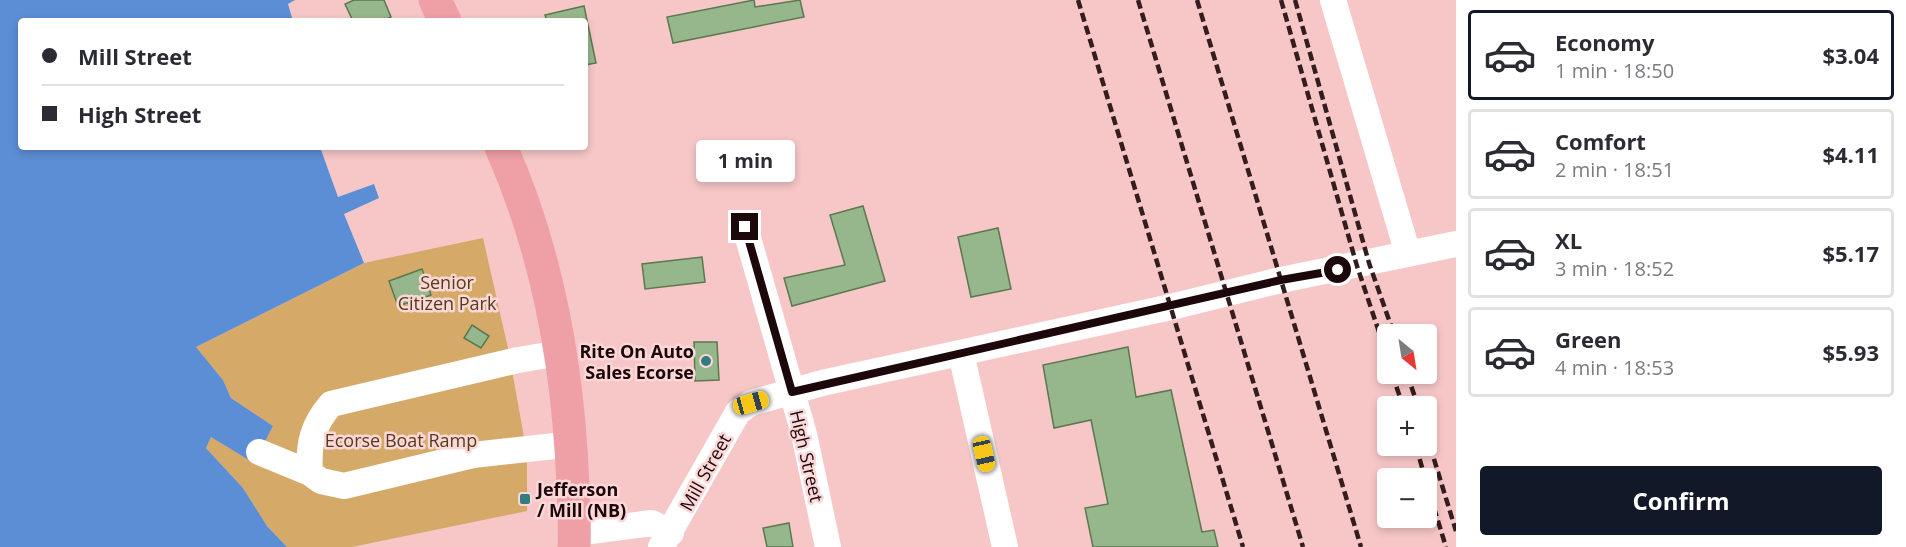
<!DOCTYPE html>
<html lang="en">
<head>
<meta charset="utf-8">
<style>
  :root { --surface:#fff; --page:#f7f7f7; --text:#2b2b33; --muted:#7c7c81; --line:#e1e1e2; --accent:#111827 }
  body { margin:0; font-family:"Open Sans",sans-serif; background:var(--page); color:var(--text); height:100vh; display:flex; flex-direction:column; font-size:22px; white-space:nowrap }
  * { box-sizing:border-box; margin:0 }
  p { font-size:20px; color:var(--muted) }
  .icon { flex:none; width:33px; height:33px; fill:none; stroke:currentColor; stroke-width:2; stroke-linecap:round; stroke-linejoin:round }
  .map { position:relative; flex:1; overflow:hidden }
  .panel { display:flex; flex-direction:column; background:var(--surface); width:450px }
  .panel>* { flex:none }
  .guide { position:absolute; left:18px; top:18px; width:570px; height:132px; border-radius:6px; box-shadow:0 3px 9px #0003; display:grid; align-content:center; height:132px; padding:0 24px; background:var(--surface) }
  .needle { width:39px; rotate:150deg }
  .tools { position:absolute; left:1377px; top:324px; display:grid; gap:12px }
  .tools a { display:grid; place-items:center; width:60px; height:60px; border-radius:6px; background:var(--surface); box-shadow:0 3px 9px #0003; font-size:30px }
  .end { position:absolute; width:27px; height:27px; margin:-14px; border:8px solid #1c080a; background:#fff; box-shadow:0 0 0 3px #fff }
  .from { border-radius:50% }
  .bubble { position:absolute; height:42px; border-radius:6px; background:var(--surface); box-shadow:0 3px 9px #0003; font-size:20px; font-weight:700; line-height:42px; text-align:center }
  .car { position:absolute; width:18px; height:36px; margin:-18px -9px; border-radius:8px; box-shadow:0 0 4px 2px #0007; background:linear-gradient(#f5c518 24%,#345 0 40%,#f5c518 0 76%,#345 0 86%,#f5c518 0) }
  .guide b { display:flex; align-items:center; gap:21px; height:57px; font-size:22px }
  .guide b+b { border-top:2px solid var(--line) }
  .guide i { width:15px; height:15px; background:var(--text) }
  ul { padding:10px 0 0; list-style:none }
  li { display:flex; align-items:center; gap:18px; height:90px; margin:0 12px 9px; padding:0 12px; border:3px solid var(--line); border-radius:6px }
  li div { flex:1 }
  li b { display:block; font-size:22px }
  li em { font-style:normal; font-weight:700 }
  li.current { border-color:var(--accent) }
  li>.icon { width:54px; height:54px; stroke-width:1.5 }
  .primary-button { display:flex; gap:12px; margin-top:auto; padding:12px 24px }
  .primary-button a { flex:1; height:69px; border-radius:6px; background:var(--accent); color:#fff; font-size:24px; font-weight:700; line-height:69px; text-align:center }
  main { display:flex; flex:1; min-height:0 }
  .map>svg:first-child { display:block }
  .green { fill:#d5aa68 }
  .water { fill:#5c8ed6 }
  .building { fill:#96b68b; stroke:#5b7850; stroke-width:1.5 }
  .lines { fill:none; stroke-linecap:round; stroke-linejoin:round }
  .minor { stroke:#fff; stroke-width:26 }
  .major { stroke:#efa0a7; stroke-width:33 }
  .rail { stroke:#341d1e; stroke-width:4.5; stroke-dasharray:9 4.5; stroke-linecap:butt }
  .route { stroke:#1c080a; stroke-width:8 }
  .poi-dot { fill:#347d7f; stroke:#fcd7d8; stroke-width:2 }
  .labels { text-anchor:middle; dominant-baseline:central; stroke-width:5; stroke-linejoin:round; paint-order:stroke }
  .park-label { font-size:18px; fill:#533c18; stroke:#fcd7d8 }
  .poi-label { font-size:18px; font-weight:bold; fill:#1c080a; stroke:#fcd7d8; text-anchor:end }
  .street-label { font-size:18px; fill:#1c080a; stroke:#fcd7d8 }
</style>
</head>
<body>
<main>
<div class="map">
<svg width="1456" height="547" viewBox="0 0 1456 547">
  <rect width="100%" height="100%" fill="#f7c7c7"/>
  <path class="green" d="M483 238 508 348 527 454V511L352 547H287L267 526 243 488 206 448 211 437 259 452 273 426 231 398 223 380 196 347 364 263Z"/>
  <path class="water" d="M0 0H295L288 4 293 21H21V147H320L338 197 374 184 379 198 344 214 364 263 196 347 223 380 231 398 273 426 254 463 211 437 206 448 243 488 267 526 287 547H0Z"/>
  <path class="building" d="M354 0H384L391 17 383 21H353L345 4Z
    M754 0 755 7 800 0 804 17 673 43 667 17Z
    M584 6 596 63 585 65V21H547L545 15Z
    M863 206 885 281 792 306 784 278 845 265 830 215Z
    M998 228 1011 289 971 297 958 237Z
    M702 257 705 282 645 289 642 264Z
    M422 269 431 295 398 306 389 281Z
    M472 325 489 336 481 348 464 338Z
    M694 342H717L719 380 695 381Z
    M1128 347 1136 397 1171 390 1202 532 1214 530 1218 547H1093L1085 508 1108 504 1091 420 1054 428 1043 365Z
    M789 523 793 547H767L763 528Z"/>
  <g class="lines">
    <path class="minor" d="M1333 0 1408 254
      M745 227 804 434 828 547
      M560 353 518 360 331 404C312 426 308 445 310 473L321 481 344 486 473 455 573 444
      M961 353 1005 547
      M259 452 310 473
      M575 533 652 523 671 533
      M661 547 738 412 751 403 822 383 1171 307 1281 280 1456 244"/>
    <path class="major" d="M435 0 445 21
      M501 147C548 253 569 373 573 488 574 508 575 527 574 547"/>
    <path class="rail" d="M1078 0 1243 547
      M1138 0 1303 547
      M1197 0 1361 547
      M1281 0 1357 266 1388 359
      M1295 0 1369 263 1394 334
      M1392 374 1403 406
      M1407 374 1418 406
      M1426 433 1456 531
      M1416 446 1425 478
      M1426 482 1446 547"/>
  </g>
  <g class="lines">
    <path class="route" d="M745 227 792 392 1281 280 1338 270"/>
  </g>
  <g class="poi-dot">
    <circle cx="706" cy="361" r="6"/>
    <rect x="519" y="493" width="12" height="12" rx="3"/>
  </g>
  <g class="labels">
    <g class="park-label">
      <text x="447" y="282">Senior<tspan x="447" dy="21">Citizen Park</tspan></text>
      <text x="401" y="440">Ecorse Boat Ramp</text>
    </g>
    <g class="poi-label">
      <text x="694" y="351">Rite On Auto<tspan x="694" dy="21">Sales Ecorse</tspan></text>
      <text x="537" y="489" text-anchor="start">Jefferson<tspan x="537" dy="21">/ Mill (NB)</tspan></text>
    </g>
    <g class="street-label">
      <text transform="translate(807 456) rotate(77)">High Street</text>
      <text transform="translate(705 472) rotate(-61)">Mill Street</text>
    </g>
  </g>
</svg>
<div class="tools">
<a><svg class="needle" viewBox="-14 -14 28 28"><path d="M0-13l5 13h-10z" fill="#e53935"/><path d="M0 13l5-13h-10z" fill="#7c7c81"/></svg></a>
<a>+</a>
<a>−</a>
</div>
<i class="end from" style="left:1338px;top:270px"></i>
<i class="end" style="left:745px;top:227px"></i>
<div class="bubble" style="left:696px;top:140px;width:99px">1 min</div>
<i class="car" style="left:751px;top:403px;rotate:74deg"></i>
<i class="car" style="left:984px;top:454px;rotate:167deg"></i>
<div class="guide">
<b><i class="from"></i>Mill Street</b>
<b><i></i>High Street</b>
</div>
</div>
<section class="panel">
<ul>
<li class="current"><svg class="icon" aria-label="car" viewBox="0 0 24 24"><path d="M5 17H2v-5l4-1 3-4h7l3 4 3 1v5h-3M9 17h6M6 11h13"/><circle cx="7" cy="17" r="2"/><circle cx="17" cy="17" r="2"/></svg><div><b>Economy</b><p>1 min · 18:50</p></div><em>$3.04</em></li>
<li><svg class="icon" aria-label="car" viewBox="0 0 24 24"><path d="M5 17H2v-5l4-1 3-4h7l3 4 3 1v5h-3M9 17h6M6 11h13"/><circle cx="7" cy="17" r="2"/><circle cx="17" cy="17" r="2"/></svg><div><b>Comfort</b><p>2 min · 18:51</p></div><em>$4.11</em></li>
<li><svg class="icon" aria-label="car" viewBox="0 0 24 24"><path d="M5 17H2v-5l4-1 3-4h7l3 4 3 1v5h-3M9 17h6M6 11h13"/><circle cx="7" cy="17" r="2"/><circle cx="17" cy="17" r="2"/></svg><div><b>XL</b><p>3 min · 18:52</p></div><em>$5.17</em></li>
<li><svg class="icon" aria-label="car" viewBox="0 0 24 24"><path d="M5 17H2v-5l4-1 3-4h7l3 4 3 1v5h-3M9 17h6M6 11h13"/><circle cx="7" cy="17" r="2"/><circle cx="17" cy="17" r="2"/></svg><div><b>Green</b><p>4 min · 18:53</p></div><em>$5.93</em></li>
</ul>
<div class="primary-button"><a>Confirm</a></div>
</section>
</main>
</body>
</html>
